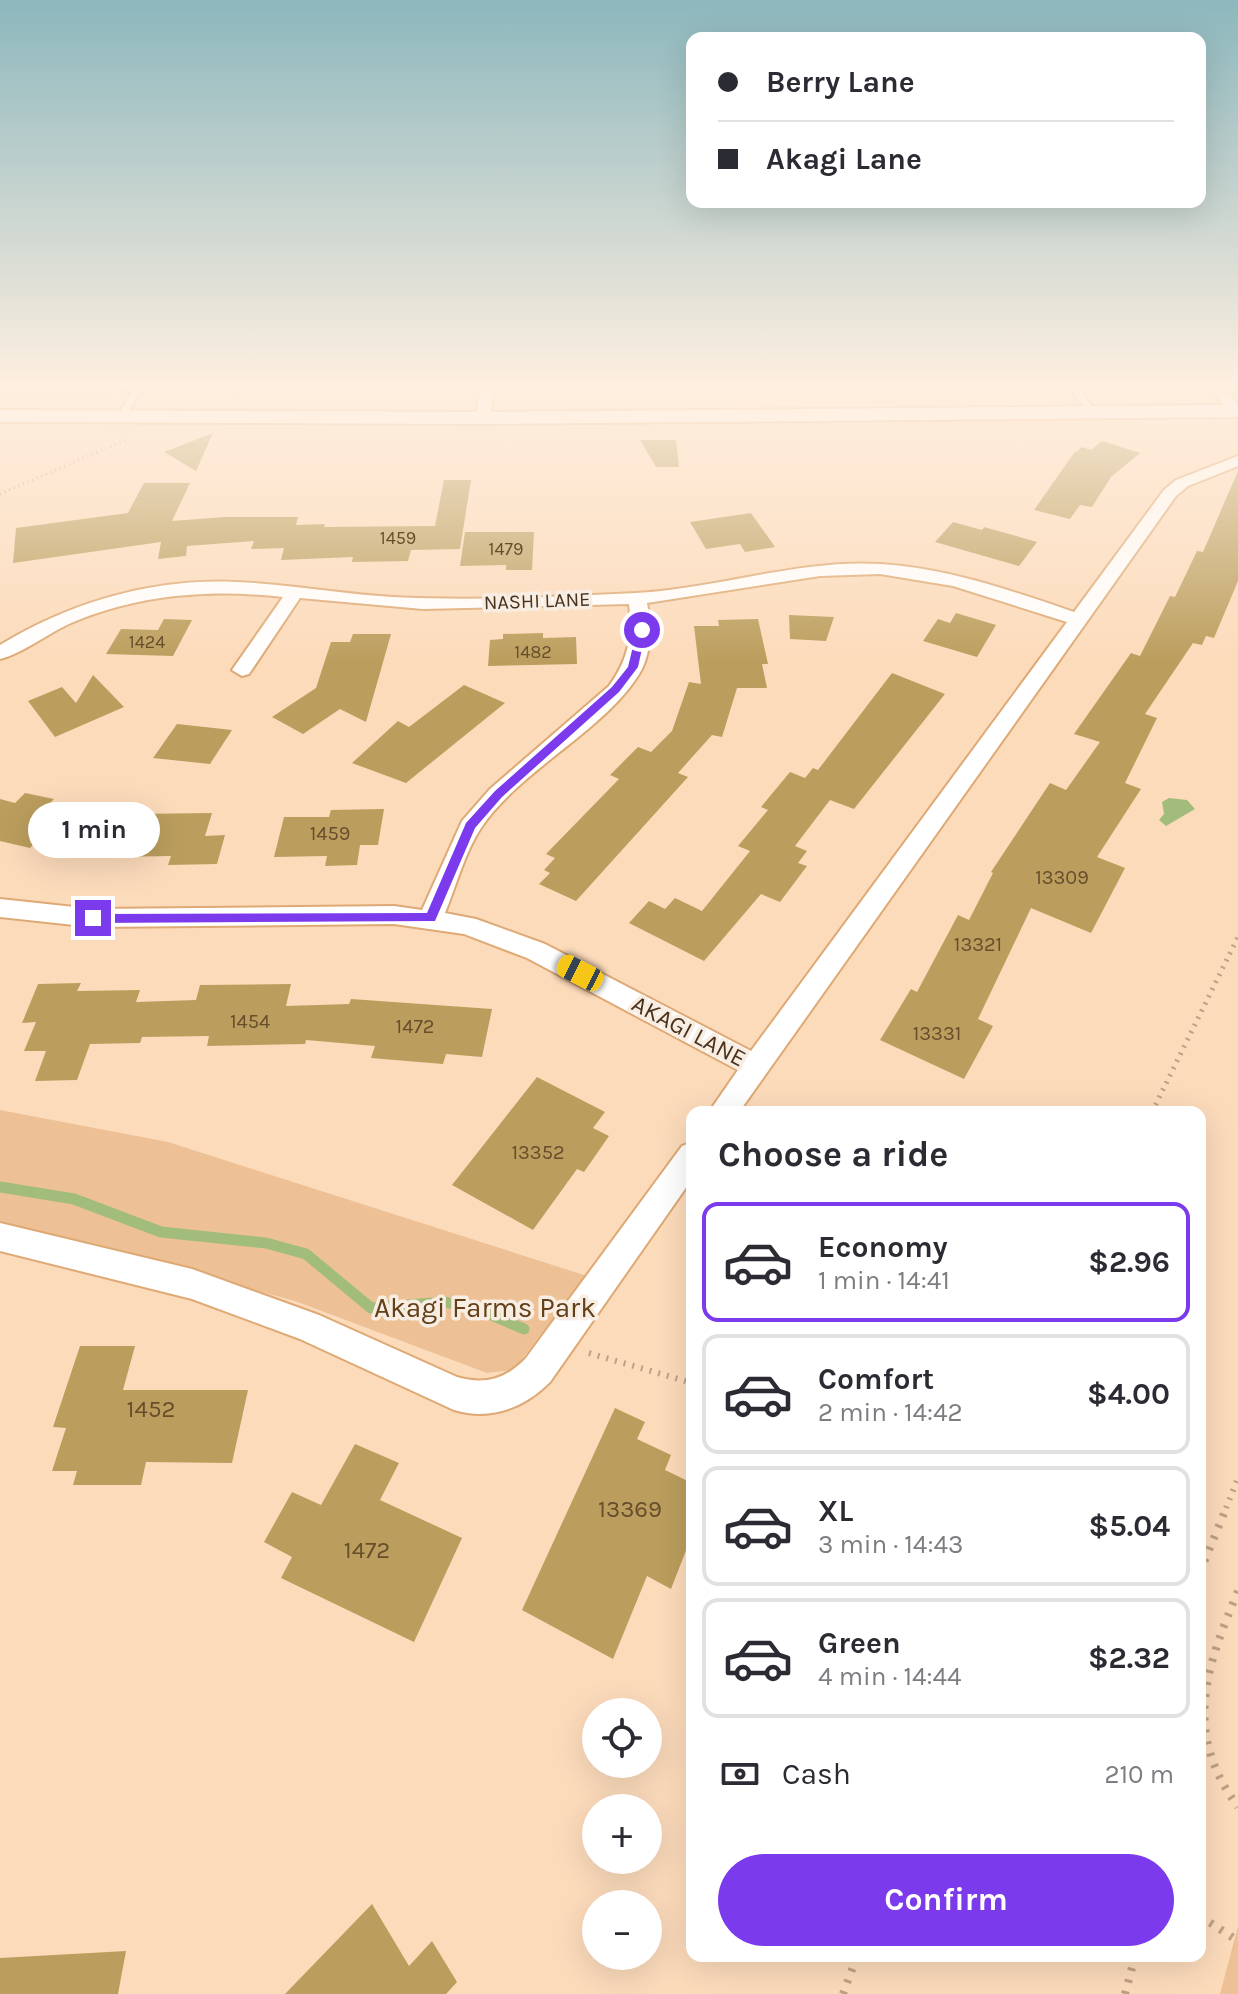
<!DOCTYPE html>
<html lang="en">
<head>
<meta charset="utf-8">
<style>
  :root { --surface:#fff; --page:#f7f7f7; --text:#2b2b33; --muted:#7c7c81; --line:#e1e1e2; --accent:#7c3aed }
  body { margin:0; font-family:Karla,sans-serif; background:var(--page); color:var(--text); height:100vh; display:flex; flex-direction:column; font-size:30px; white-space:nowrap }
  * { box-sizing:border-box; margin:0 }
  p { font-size:26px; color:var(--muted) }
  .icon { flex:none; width:44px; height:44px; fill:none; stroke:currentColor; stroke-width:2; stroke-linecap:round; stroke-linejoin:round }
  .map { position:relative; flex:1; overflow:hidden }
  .panel { position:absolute; left:686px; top:1106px; width:520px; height:856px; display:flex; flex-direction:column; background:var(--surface); border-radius:16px; box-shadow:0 8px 32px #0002 }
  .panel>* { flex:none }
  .hud { position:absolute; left:686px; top:32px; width:520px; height:176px; border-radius:16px; box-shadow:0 8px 32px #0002; display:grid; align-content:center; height:176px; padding:0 32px; background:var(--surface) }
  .controls { position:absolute; left:582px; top:1698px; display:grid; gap:16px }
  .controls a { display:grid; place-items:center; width:80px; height:80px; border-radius:50%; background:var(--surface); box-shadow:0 8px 32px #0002; font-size:40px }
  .end { position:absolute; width:36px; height:36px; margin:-18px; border:10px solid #7c3aed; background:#fff; box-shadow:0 0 0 4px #fff }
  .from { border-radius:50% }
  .bubble { position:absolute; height:56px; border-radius:28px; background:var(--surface); box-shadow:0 8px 32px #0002; font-size:26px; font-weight:700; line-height:56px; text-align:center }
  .car { position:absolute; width:24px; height:48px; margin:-24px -12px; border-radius:10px; box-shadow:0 0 6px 2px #0007; background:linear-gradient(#f5c518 24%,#345 0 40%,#f5c518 0 76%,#345 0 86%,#f5c518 0) }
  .hud b { display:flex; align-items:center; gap:28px; height:76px; font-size:30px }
  .hud b+b { border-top:2px solid var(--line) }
  .hud i { width:20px; height:20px; background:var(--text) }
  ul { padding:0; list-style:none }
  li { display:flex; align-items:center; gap:24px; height:120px; margin:0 16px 12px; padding:0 16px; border:4px solid var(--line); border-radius:16px }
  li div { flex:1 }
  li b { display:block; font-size:30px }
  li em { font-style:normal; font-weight:700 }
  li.current { border-color:var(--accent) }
  li>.icon { width:72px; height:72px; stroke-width:1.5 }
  h2 { padding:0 32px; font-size:36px; line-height:96px }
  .pay { display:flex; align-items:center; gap:20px; height:88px; padding:0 32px; font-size:30px }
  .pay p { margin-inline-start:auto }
  .action { display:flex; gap:16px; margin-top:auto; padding:16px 32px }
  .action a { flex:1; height:92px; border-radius:48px; background:var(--accent); color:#fff; font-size:32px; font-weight:700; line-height:92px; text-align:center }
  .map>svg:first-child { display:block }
  .green { fill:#edc195 }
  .water { fill:#a2bc7c }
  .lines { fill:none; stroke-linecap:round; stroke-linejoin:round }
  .stream { stroke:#a2bc7c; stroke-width:11 }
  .building { fill:#bb9e5d }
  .service-casing { stroke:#dea974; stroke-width:4 }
  .minor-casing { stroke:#dea974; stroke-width:4 }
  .tertiary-casing { stroke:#dea974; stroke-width:4 }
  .path-far3 { stroke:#bea185; stroke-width:3; stroke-dasharray:1 4; stroke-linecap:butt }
  .path-far2 { stroke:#bea185; stroke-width:5; stroke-dasharray:2 6; stroke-linecap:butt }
  .path-far1 { stroke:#bea185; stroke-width:6; stroke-dasharray:2 7; stroke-linecap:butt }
  .path { stroke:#bea185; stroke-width:8; stroke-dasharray:3 9; stroke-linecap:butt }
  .service { fill:#fff; fill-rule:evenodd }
  .minor { fill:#fff; fill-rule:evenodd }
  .tertiary { fill:#fff; fill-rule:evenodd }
  .route { fill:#7c3aed }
  .labels { text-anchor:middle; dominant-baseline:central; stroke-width:7; stroke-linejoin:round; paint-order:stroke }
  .far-number-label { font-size:18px; fill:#664e2d }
  .far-street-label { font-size:20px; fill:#49331d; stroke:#f8ede2 }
  .number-label { font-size:20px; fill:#664e2d }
  .street-label { font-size:24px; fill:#49331d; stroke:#f8ede2 }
  .near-number-label { font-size:24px; fill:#664e2d }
  .near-park-label { font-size:28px; fill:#634018; stroke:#f8ede2 }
</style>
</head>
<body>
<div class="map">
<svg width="1238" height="1994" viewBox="0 0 1238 1994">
  <rect width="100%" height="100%" fill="#fcdbbb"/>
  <path class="green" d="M0 1110 168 1142 587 1276 513 1370 487 1373 295 1301 0 1221Z
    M1238 1927V1994H1220L1237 1930Z"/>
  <path class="water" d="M1169 798 1187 800 1195 809 1166 826 1159 820 1164 814 1162 802Z"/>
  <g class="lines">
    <path class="stream" d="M0 1187 74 1199 161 1232 266 1243 306 1254 371 1308 445 1302 480 1310 524 1329"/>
  </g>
  <path class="building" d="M213 433 196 471 164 452Z
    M640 440H676L679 467H656Z
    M1102 441 1140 453 1111 477 1092 507 1080 505 1070 519 1034 510 1074 453 1082 447 1091 450Z
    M1238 471V581L1214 638 1206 636 1202 645 1193 643 1145 714 1157 718 1125 783 1141 789 1097 857 1125 868 1091 933 1031 908 978 1019 993 1026 964 1079 880 1040 911 989 917 992 958 915 969 920 993 873 991 872 1050 783 1066 790 1100 742 1074 734 1131 653 1140 656 1170 596 1175 597 1197 551 1203 552Z
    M444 480H471L460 549 411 550 408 561 352 562 353 557 281 560 284 548 251 549 254 541 187 546 186 556 158 559 161 542 13 563 16 528 128 513 144 483H190L172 521 225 517H298L296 525 325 524 324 527 435 526Z
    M751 513 775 547 745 552 740 544 706 549 690 522Z
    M953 522 982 530 984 527 1037 542 1019 566 935 542Z
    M465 532H534L532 570H506V565L460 566Z
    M956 613 996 625 977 657 923 641 938 619 950 623Z
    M789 615 834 617 826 641 790 639Z
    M164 619 192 620 173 656 106 654 121 629 158 630Z
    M758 619 768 664H762L767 688H737L722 737 712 735 678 773 688 777 576 901 539 884 550 873 544 870 555 858 546 854 619 779 610 775 638 747 651 752 672 731 689 682 701 684 694 626H719L718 620Z
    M543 633V638L576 637 577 664 488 666 490 640 503 639V634Z
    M353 634H391L366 722 340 709 303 734 272 717 316 688 331 642H350Z
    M892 673 945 694 854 809 830 800 795 846 807 851 798 863 807 866 780 902 761 894 704 961 629 923 649 901 665 909 675 898 702 911 750 851 738 846 768 810 761 807 790 772 805 778 813 768 818 770Z
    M93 675 124 707 55 737 28 701 62 687 76 703Z
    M464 685 505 703 406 783 352 763 398 721 409 727Z
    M177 724 232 730 210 764 153 758Z
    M25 793 54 799 43 811 62 815 30 848 0 841V799L15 803Z
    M384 809 378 845H360L357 865 325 866 327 856 274 857 284 817H329L331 810Z
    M212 813 205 836 225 835 217 864 168 865 171 856 115 857 131 814Z
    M81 983 77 991 140 990 136 1002 196 1000 200 985 291 984 286 1006 349 1004 351 999 492 1009 482 1057 446 1054 443 1064 371 1058 375 1046 306 1040 305 1044 207 1046 209 1036 142 1037 140 1043 90 1044 77 1080 35 1081 46 1051H24L36 1022 22 1023 38 984Z
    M537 1077 605 1112 593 1128 609 1136 584 1172 577 1169 533 1230 452 1185Z
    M80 1346H135L123 1390H248L232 1463 146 1462 141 1485H73L77 1471H52L66 1428 53 1427Z
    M615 1408 645 1422 637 1439 671 1455 665 1470 692 1483V1535L671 1589 647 1576 613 1659 522 1610Z
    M355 1444 399 1463 380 1500 462 1538 414 1642 281 1578 292 1557 264 1542 292 1492 321 1505Z
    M372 1904 409 1966 432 1941 457 1982 446 1994H285Z
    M126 1951 118 1994H0V1958Z"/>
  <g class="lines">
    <defs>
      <path id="service" d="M137 383H145L126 415 122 417 118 415 133 390 0 392V388L136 386Z
        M1067 383H1075L1096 412 1095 414H1089Z"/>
      <path id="minor" d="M482 383H496L489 418 482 422 475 418Z
        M1205 383H1219L1238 404V417L1233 416Z
        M1238 456V466L1188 486 1176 496 739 1112H709L738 1070 527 958 464 934 394 924 93 927 0 917V899L93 909 394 906 422 910 462 821 490 789 609 686C628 660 633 636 629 604L423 609 300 598 249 674 242 676 232 670 283 597C210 589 140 594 71 623 48 633 24 653 0 659V645C71 602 153 578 236 582 289 584 341 594 393 597 473 601 554 597 635 593 717 589 798 559 881 564 948 568 1012 591 1074 612L1164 490 1176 480ZM880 574 953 586 1067 622 751 1051 545 944 476 919 445 913C456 886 465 852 481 828 519 770 611 727 642 669 652 648 651 624 647 603L820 576Z
        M692 1142V1179L550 1382C524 1408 491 1421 454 1410L300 1339 192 1299 0 1251V1223L192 1269 319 1315 457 1377C485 1385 506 1379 526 1358L682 1146Z"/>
      <path id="tertiary" d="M1238 405V417L482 424 0 422V410L482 412Z"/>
    </defs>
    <use href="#service" class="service-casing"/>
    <use href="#minor" class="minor-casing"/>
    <use href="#tertiary" class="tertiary-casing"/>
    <path class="path-far3" d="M233 395 262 383
      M0 494 128 439"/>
    <path class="path-far2" d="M1152 1112 1238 937"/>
    <path class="path-far1" d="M589 1353 692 1383
      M1226 1508 1238 1478"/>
    <path class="path" d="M1200 1572 1227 1506
      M1238 1591C1205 1670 1183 1732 1238 1807
      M1200 1916 1238 1941
      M843 1994 857 1956
      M1125 1994 1135 1956"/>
    <use href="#service" class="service"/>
    <use href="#minor" class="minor"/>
    <use href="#tertiary" class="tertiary"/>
  </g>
  <linearGradient id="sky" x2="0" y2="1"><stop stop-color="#8cb7bd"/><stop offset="0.58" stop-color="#feefe0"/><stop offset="1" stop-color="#feefe0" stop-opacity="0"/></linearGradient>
  <rect width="1238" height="662" fill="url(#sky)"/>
  <path class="route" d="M642 627 646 630 638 667 619 692 502 797 475 828 435 921 93 923 87 918 93 914 427 913 466 823 495 791 612 687 628 667 637 630Z"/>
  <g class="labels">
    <g class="far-number-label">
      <text x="398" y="538">1459</text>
      <text x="506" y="549">1479</text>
      <text x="147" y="642">1424</text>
      <text x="533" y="652">1482</text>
    </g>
    <g class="far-street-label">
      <text transform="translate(537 601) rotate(-2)">NASHI LANE</text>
    </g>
    <g class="number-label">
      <text x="330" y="833">1459</text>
      <text x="1062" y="877">13309</text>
      <text x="978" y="944">13321</text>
      <text x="250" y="1021">1454</text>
      <text x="415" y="1026">1472</text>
      <text x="937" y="1033">13331</text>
      <text x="538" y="1152">13352</text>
    </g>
    <g class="street-label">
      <text transform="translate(689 1031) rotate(28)">AKAGI LANE</text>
    </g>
    <g class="near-number-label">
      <text x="151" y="1409">1452</text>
      <text x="630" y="1509">13369</text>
      <text x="367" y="1550">1472</text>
    </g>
    <g class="near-park-label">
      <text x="485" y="1307">Akagi Farms Park</text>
    </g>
  </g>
</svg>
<div class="controls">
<a><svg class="icon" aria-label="locate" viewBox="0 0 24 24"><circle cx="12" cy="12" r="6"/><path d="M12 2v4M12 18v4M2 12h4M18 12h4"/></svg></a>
<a>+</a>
<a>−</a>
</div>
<i class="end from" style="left:642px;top:630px"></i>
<i class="end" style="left:93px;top:918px"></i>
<div class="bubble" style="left:28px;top:802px;width:132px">1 min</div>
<i class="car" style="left:580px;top:973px;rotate:297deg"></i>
<div class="hud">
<b><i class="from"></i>Berry Lane</b>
<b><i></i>Akagi Lane</b>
</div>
<section class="panel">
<h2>Choose a ride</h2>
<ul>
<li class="current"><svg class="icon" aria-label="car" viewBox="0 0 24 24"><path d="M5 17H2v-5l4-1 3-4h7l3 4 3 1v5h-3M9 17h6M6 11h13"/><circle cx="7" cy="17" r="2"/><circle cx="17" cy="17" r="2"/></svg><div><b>Economy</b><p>1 min · 14:41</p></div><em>$2.96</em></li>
<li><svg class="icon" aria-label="car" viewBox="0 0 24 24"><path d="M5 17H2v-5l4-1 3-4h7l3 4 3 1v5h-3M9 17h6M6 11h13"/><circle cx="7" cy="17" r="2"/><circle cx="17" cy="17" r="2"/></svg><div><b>Comfort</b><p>2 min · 14:42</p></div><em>$4.00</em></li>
<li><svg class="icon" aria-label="car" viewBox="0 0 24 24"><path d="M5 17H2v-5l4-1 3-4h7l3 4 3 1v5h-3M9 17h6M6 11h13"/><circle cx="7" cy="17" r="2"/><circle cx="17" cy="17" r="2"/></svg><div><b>XL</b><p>3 min · 14:43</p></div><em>$5.04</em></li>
<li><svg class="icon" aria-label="car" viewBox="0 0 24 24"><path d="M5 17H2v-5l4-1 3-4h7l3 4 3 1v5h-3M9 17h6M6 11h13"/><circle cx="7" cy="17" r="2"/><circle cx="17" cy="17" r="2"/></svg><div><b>Green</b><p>4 min · 14:44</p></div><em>$2.32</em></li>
</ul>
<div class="pay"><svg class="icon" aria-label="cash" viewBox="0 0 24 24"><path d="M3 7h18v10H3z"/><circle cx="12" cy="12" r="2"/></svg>Cash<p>210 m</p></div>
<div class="action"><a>Confirm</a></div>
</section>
</div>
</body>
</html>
